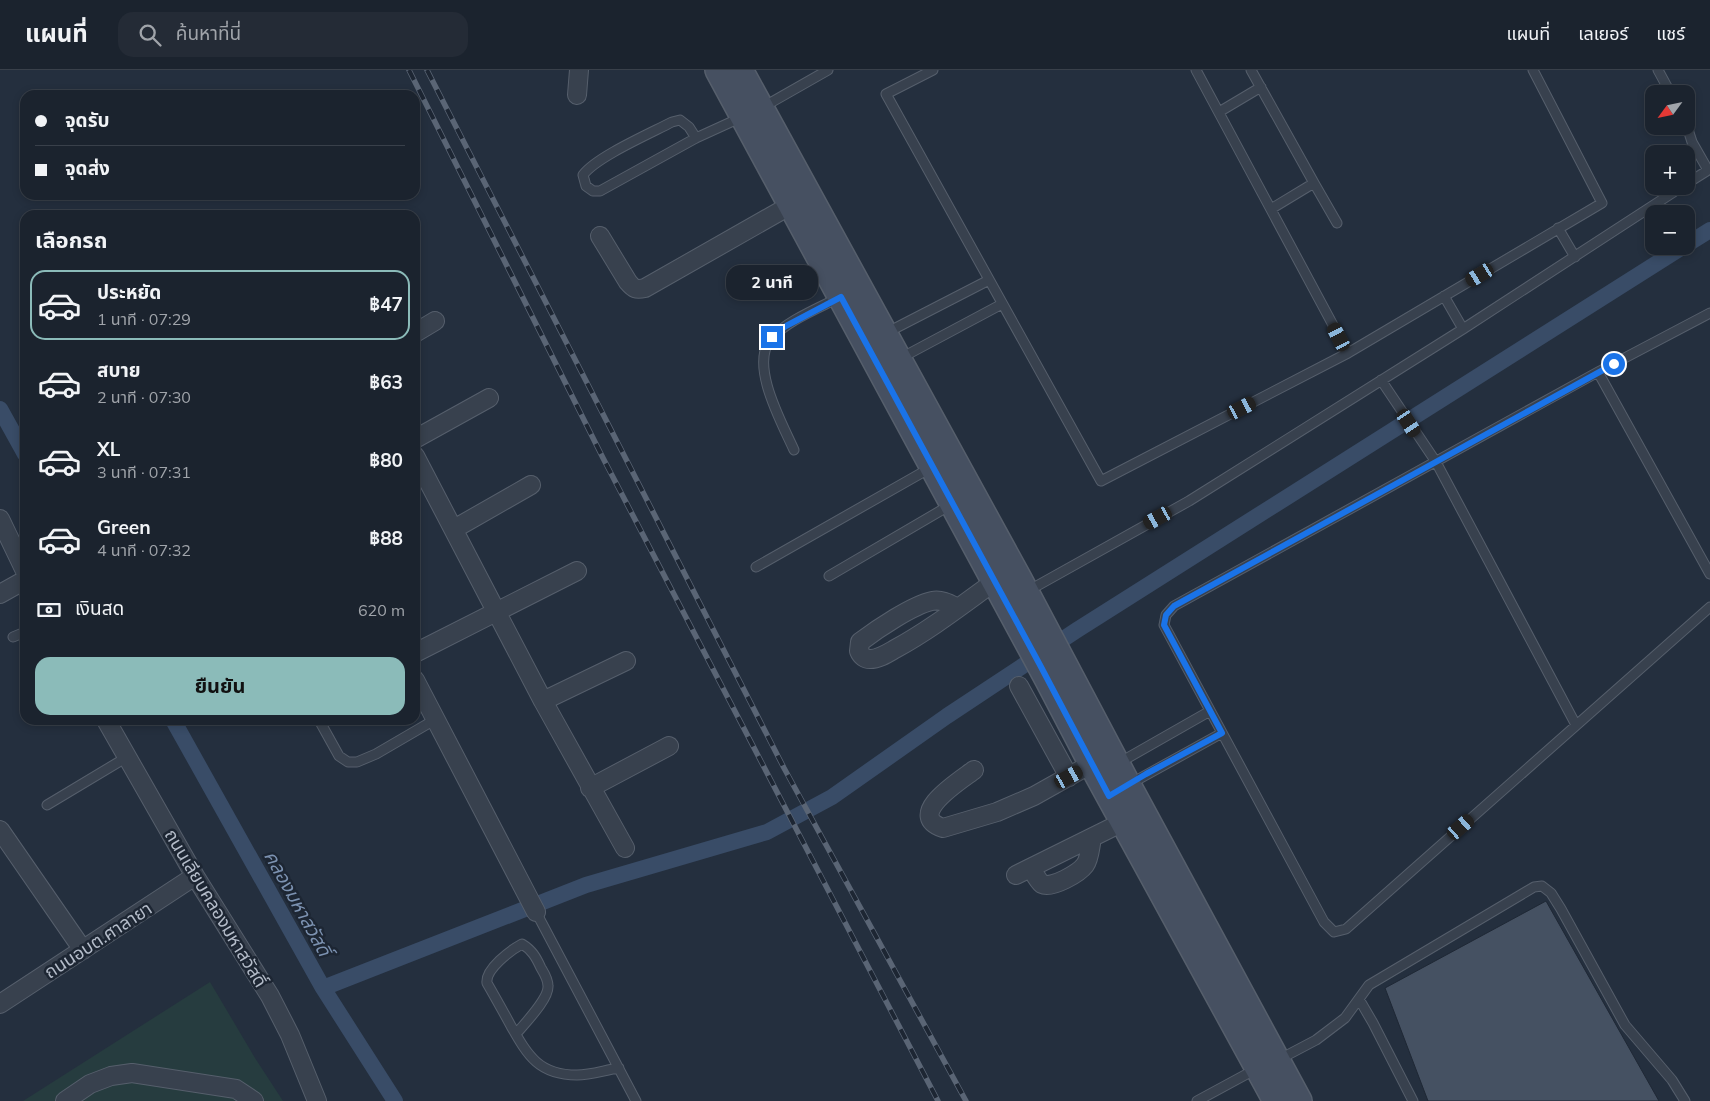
<!DOCTYPE html>
<html lang="th">
<head>
<meta charset="utf-8">
<style>
  :root { --surface:#1b232e; --page:#242b36; --text:#f1f3f6; --muted:#a0a4aa; --line:#39404a; --accent:#8bbbb9 }
  body { margin:0; font-family:Mulish,"Noto Sans Thai",sans-serif; background:var(--page); color:var(--text); height:100vh; display:flex; flex-direction:column; font-size:19px; white-space:nowrap }
  * { box-sizing:border-box; margin:0 }
  p { font-size:16px; color:var(--muted) }
  .icon { flex:none; width:28px; height:28px; fill:none; stroke:currentColor; stroke-width:2; stroke-linecap:round; stroke-linejoin:round }
  .map { position:relative; flex:1; overflow:hidden }
  .details { position:absolute; left:20px; top:140px; width:400px; height:515px; display:flex; flex-direction:column; background:var(--surface); border-radius:15px; box-shadow:0 2px 8px #0003,0 0 0 1px var(--line) }
  .details>* { flex:none }
  .guide { position:absolute; left:20px; top:20px; width:400px; height:110px; border-radius:15px; box-shadow:0 2px 8px #0003,0 0 0 1px var(--line); display:grid; align-content:center; height:110px; padding:0 15px; background:var(--surface) }
  .needle { width:32px; rotate:237deg }
  .tools { position:absolute; left:1645px; top:15px; display:grid; gap:10px }
  .tools a { display:grid; place-items:center; width:50px; height:50px; border-radius:10px; background:var(--surface); box-shadow:0 2px 8px #0003,0 0 0 1px var(--line); font-size:25px }
  .end { position:absolute; width:22px; height:22px; margin:-11px; border:6px solid #1a73e8; background:#fff; box-shadow:0 0 0 2px #fff }
  .from { border-radius:50% }
  .bubble { position:absolute; height:35px; border-radius:15px; background:var(--surface); box-shadow:0 2px 8px #0003,0 0 0 1px var(--line); font-size:16px; font-weight:700; line-height:35px; text-align:center }
  .car { position:absolute; width:15px; height:30px; margin:-15px -8px; border-radius:6px; box-shadow:0 0 4px 1px #0007; background:linear-gradient(#222 24%,#8ab4d8 0 40%,#222 0 76%,#8ab4d8 0 86%,#222 0) }
  .guide b { display:flex; align-items:center; gap:18px; height:48px; font-size:19px }
  .guide b+b { border-top:1px solid var(--line) }
  .guide i { width:12px; height:12px; background:var(--text) }
  ul { padding:0; list-style:none }
  li { display:flex; align-items:center; gap:15px; height:70px; margin:0 10px 8px; padding:0 5px; border:2px solid transparent; border-radius:15px }
  li div { flex:1 }
  li b { display:block; font-size:19px }
  li em { font-style:normal; font-weight:700 }
  li.current { border-color:var(--accent) }
  li>.icon { width:45px; height:45px; stroke-width:1.5 }
  h2 { padding:0 15px; font-size:22px; line-height:60px }
  .pay { display:flex; align-items:center; gap:12px; height:55px; padding:0 15px; font-size:19px }
  .pay p { margin-inline-start:auto }
  .button { display:flex; gap:10px; margin-top:auto; padding:10px 15px }
  .button a { flex:1; height:58px; border-radius:15px; background:var(--accent); color:#111; font-size:20px; font-weight:700; line-height:58px; text-align:center }
  header { display:flex; align-items:center; gap:30px; box-sizing:border-box; height:70px; padding:0 25px; background:var(--surface); border-bottom:1px solid var(--line) }
  header strong { font-size:24px }
  nav { display:flex; gap:28px; margin-inline-start:auto; font-size:18px }
  .search { width:350px; height:45px; background:var(--page); display:flex; align-items:center; gap:12px; box-sizing:border-box; padding:0 18px; border-radius:15px; color:var(--muted); font-size:19px }
  .map>svg:first-child { display:block }
  .green { fill:#263c3f }
  .lines { fill:none; stroke-linecap:round; stroke-linejoin:round }
  .canal { stroke:#394c67; stroke-width:16 }
  .building { fill:#455162; stroke:#1f2835 }
  .lane-casing { stroke:#565f6c; stroke-width:11 }
  .street-casing { stroke:#565f6c; stroke-width:20 }
  .secondary-casing { stroke:#565f6c; stroke-width:28 }
  .lane { stroke:#38414e; stroke-width:9 }
  .street { stroke:#38414e; stroke-width:18 }
  .secondary { stroke:#465061; stroke-width:25 }
  .rail-casing { stroke:#5a6575; stroke-width:5.5 }
  .rail { stroke:#1d2633; stroke-width:4; stroke-dasharray:11; stroke-linecap:butt }
  .route { stroke:#1a73e8; stroke-width:6 }
  .labels { text-anchor:middle; dominant-baseline:central; stroke-width:5; stroke-linejoin:round; paint-order:stroke }
  .street-label { font-size:18px; fill:#b4bcc9; stroke:#1d2633 }
  .water-label { font-size:19px; font-style:italic; fill:#7c92b1; stroke:#1d2633 }
</style>
</head>
<body>
<header>
<strong>แผนที่</strong>
<div class="search"><svg class="icon" aria-label="search" viewBox="0 0 24 24"><circle cx="10" cy="10" r="6"/><path d="M15 15l6 6"/></svg>ค้นหาที่นี่</div>
<nav><a>แผนที่</a><a>เลเยอร์</a><a>แชร์</a></nav>
</header>
<div class="map">
<svg width="1710" height="1031" viewBox="0 0 1710 1031">
  <rect width="100%" height="100%" fill="#242f3e"/>
  <path class="green" d="M210 912 255 988 283 1031H23Z"/>
  <g class="lines">
    <path class="canal" d="M1686 175 1710 160
      M0 339 25 384
      M173 650 323 918 395 1031
      M323 918 586 815 767 762 832 727 947 646 1077 560 1684 176"/>
  </g>
  <path class="building" d="M1546 831 1659 1031H1428L1385 918Z"/>
  <g class="lines">
    <defs>
      <path id="lane" d="M933 0 886 24 1101 411 1348 283 1602 133 1533 0
        M1196 0 1348 283
        M1251 0 1314 113 1271 139
        M1658 0 1671 24
        M763 37 828 0
        M1219 42 1261 17
        M1686 53 1692 72 1708 100
        M696 68 689 57 680 50 672 52C651 63 596 87 583 105L586 116 593 121H600L696 68 742 47
        M1314 113 1337 153
        M1686 114 1710 99
        M1558 158 1575 187
        M1444 226 1463 259
        M1710 243 1598 302 1174 536 1166 545 1164 555 1324 852 1334 862 1346 859 1710 537
        M886 263 989 210
        M899 289 1002 234
        M1598 302 1710 504
        M1381 310 1436 392 1576 655
        M794 380C782 353 749 295 771 269 786 251 819 238 840 227
        M756 497 932 397
        M829 506 952 434
        M1026 522 1189 431 1463 259 1683 116
        M13 567 25 562
        M319 650 339 686 348 692H357L376 684 436 649
        M1117 694 1210 641
        M1128 715 1222 663
        M47 735 127 687
        M536 842 636 1031
        M1359 929 1373 953 1413 1031
        M516 964C525 953 549 929 548 916 548 909 544 903 541 898 536 887 532 880 522 874 511 880 485 899 487 913 495 927 503 941 511 956 528 986 539 1005 577 1005 591 1005 605 1000 619 998
        M1278 990 1316 970 1345 948 1369 915 1534 817 1542 816 1551 823 1561 839 1625 955 1672 1010 1685 1031
        M1197 1031 1256 999"/>
      <path id="street" d="M577 25 579 0
        M600 166 628 212C634 219 636 220 645 218L791 135
        M415 263 435 251
        M415 369 489 328
        M415 386 543 631 625 778
        M0 449 25 501
        M454 459 531 415
        M0 524 25 510
        M958 538C950 534 942 529 932 531 913 535 877 559 860 572L859 581C861 586 865 589 870 589 879 589 888 583 895 579 930 560 962 535 994 512
        M415 583 577 501
        M415 610 536 842
        M1019 616 1069 707
        M543 631 626 591
        M106 650 195 806 270 926 290 965 317 1031
        M974 700C961 710 904 745 943 758L997 742 1034 726 1091 694
        M590 718 669 676
        M0 760 83 880
        M1031 798C1034 803 1038 811 1042 814 1052 819 1079 803 1085 795 1090 788 1090 777 1092 768
        M1016 805 1123 752
        M0 934 195 806
        M65 1031 90 1014 111 1006 132 1003 236 1019 254 1031"/>
      <path id="secondary" d="M718 0 1048 610 1097 704 1276 1031
        M740 0 1019 509 1128 715 1299 1031"/>
    </defs>
    <use href="#lane" class="lane-casing"/>
    <use href="#street" class="street-casing"/>
    <use href="#secondary" class="secondary-casing"/>
    <use href="#lane" class="lane"/>
    <use href="#street" class="street"/>
    <use href="#secondary" class="secondary"/>
    <defs>
      <path id="rail" d="M409 0 603 388 938 1031
        M427 0 784 698 966 1031"/>
    </defs>
    <use href="#rail" class="rail-casing"/>
    <use href="#rail" class="rail"/>
  </g>
  <g class="lines">
    <path class="route" d="M772 267 786 256 841 227 1040 595 1109 726 1146 704 1222 663 1164 555 1166 545 1174 536 1614 294"/>
  </g>
  <g class="labels">
    <g class="street-label">
      <text transform="translate(216 838) rotate(59)">ถนนเลียบคลองมหาสวัสดิ์</text>
      <text transform="translate(98 870) rotate(-33)">ถนนอบต.ศาลายา</text>
    </g>
    <g class="water-label">
      <text transform="translate(298 833) rotate(61)">คลองมหาสวัสดิ์</text>
    </g>
  </g>
</svg>
<div class="tools">
<a><svg class="needle" viewBox="-14 -14 28 28"><path d="M0-13l5 13h-10z" fill="#e53935"/><path d="M0 13l5-13h-10z" fill="#a0a4aa"/></svg></a>
<a>+</a>
<a>−</a>
</div>
<i class="end from" style="left:1614px;top:294px"></i>
<i class="end" style="left:772px;top:267px"></i>
<div class="bubble" style="left:726px;top:195px;width:92px">2 นาที</div>
<i class="car" style="left:1480px;top:205px;rotate:239deg"></i>
<i class="car" style="left:1339px;top:267px;rotate:332deg"></i>
<i class="car" style="left:1242px;top:338px;rotate:63deg"></i>
<i class="car" style="left:1409px;top:353px;rotate:147deg"></i>
<i class="car" style="left:1158px;top:448px;rotate:241deg"></i>
<i class="car" style="left:1069px;top:707px;rotate:61deg"></i>
<i class="car" style="left:1461px;top:757px;rotate:49deg"></i>
<div class="guide">
<b><i class="from"></i>จุดรับ</b>
<b><i></i>จุดส่ง</b>
</div>
<section class="details">
<h2>เลือกรถ</h2>
<ul>
<li class="current"><svg class="icon" aria-label="car" viewBox="0 0 24 24"><path d="M5 17H2v-5l4-1 3-4h7l3 4 3 1v5h-3M9 17h6M6 11h13"/><circle cx="7" cy="17" r="2"/><circle cx="17" cy="17" r="2"/></svg><div><b>ประหยัด</b><p>1 นาที · 07:29</p></div><em>฿47</em></li>
<li><svg class="icon" aria-label="car" viewBox="0 0 24 24"><path d="M5 17H2v-5l4-1 3-4h7l3 4 3 1v5h-3M9 17h6M6 11h13"/><circle cx="7" cy="17" r="2"/><circle cx="17" cy="17" r="2"/></svg><div><b>สบาย</b><p>2 นาที · 07:30</p></div><em>฿63</em></li>
<li><svg class="icon" aria-label="car" viewBox="0 0 24 24"><path d="M5 17H2v-5l4-1 3-4h7l3 4 3 1v5h-3M9 17h6M6 11h13"/><circle cx="7" cy="17" r="2"/><circle cx="17" cy="17" r="2"/></svg><div><b>XL</b><p>3 นาที · 07:31</p></div><em>฿80</em></li>
<li><svg class="icon" aria-label="car" viewBox="0 0 24 24"><path d="M5 17H2v-5l4-1 3-4h7l3 4 3 1v5h-3M9 17h6M6 11h13"/><circle cx="7" cy="17" r="2"/><circle cx="17" cy="17" r="2"/></svg><div><b>Green</b><p>4 นาที · 07:32</p></div><em>฿88</em></li>
</ul>
<div class="pay"><svg class="icon" aria-label="cash" viewBox="0 0 24 24"><path d="M3 7h18v10H3z"/><circle cx="12" cy="12" r="2"/></svg>เงินสด<p>620 m</p></div>
<div class="button"><a>ยืนยัน</a></div>
</section>
</div>
</body>
</html>
